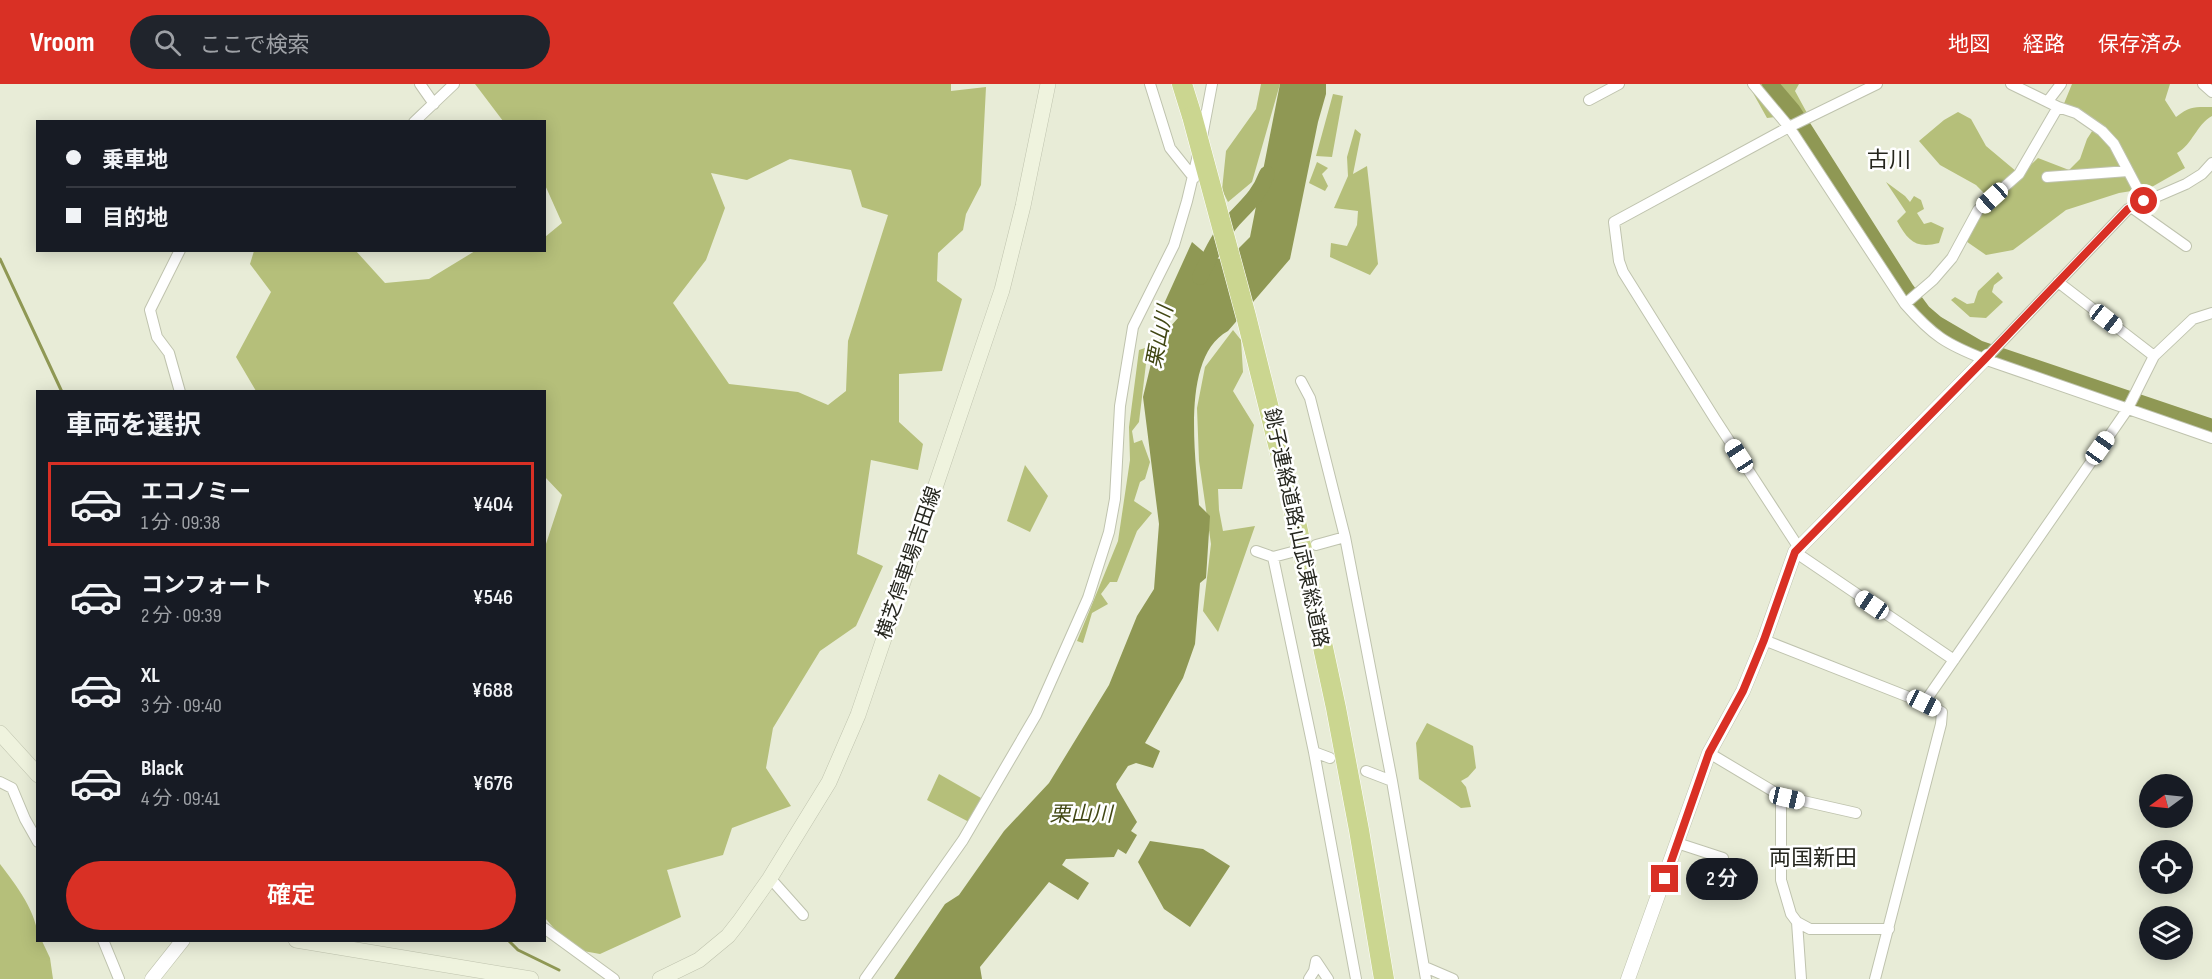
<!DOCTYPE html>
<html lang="ja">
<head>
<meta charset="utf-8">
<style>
  :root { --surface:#171b24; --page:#20242c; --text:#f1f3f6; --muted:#9ea1a6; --line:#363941; --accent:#d93025 }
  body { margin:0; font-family:"Sofia Sans Condensed","Noto Sans JP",sans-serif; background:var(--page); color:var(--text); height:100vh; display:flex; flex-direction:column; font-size:22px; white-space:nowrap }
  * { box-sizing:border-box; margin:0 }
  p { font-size:20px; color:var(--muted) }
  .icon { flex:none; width:33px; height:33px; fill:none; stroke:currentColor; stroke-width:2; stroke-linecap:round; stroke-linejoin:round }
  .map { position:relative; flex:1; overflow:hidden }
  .panel { position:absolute; left:36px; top:306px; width:510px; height:552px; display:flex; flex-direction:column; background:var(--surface); border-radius:0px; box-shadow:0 3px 15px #0003 }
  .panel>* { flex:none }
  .top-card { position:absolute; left:36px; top:36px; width:510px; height:132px; border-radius:0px; box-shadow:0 3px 15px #0003; display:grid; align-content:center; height:132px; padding:0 30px; background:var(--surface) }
  .needle { width:39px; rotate:255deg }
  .tools { position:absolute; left:2139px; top:690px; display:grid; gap:12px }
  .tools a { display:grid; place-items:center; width:54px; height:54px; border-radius:50%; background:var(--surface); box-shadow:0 3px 15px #0003; font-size:30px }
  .end { position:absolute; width:27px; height:27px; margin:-14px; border:8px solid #d93025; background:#fff; box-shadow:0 0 0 3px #fff }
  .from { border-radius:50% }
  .bubble { position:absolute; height:42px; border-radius:21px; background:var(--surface); box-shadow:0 3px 15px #0003; font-size:20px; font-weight:600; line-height:42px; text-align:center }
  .car { position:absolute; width:18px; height:36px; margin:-18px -9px; border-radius:8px; box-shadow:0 0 4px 2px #0007; background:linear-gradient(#fff 24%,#345 0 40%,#fff 0 76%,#345 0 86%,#fff 0) }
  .top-card b { display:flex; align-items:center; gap:21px; height:57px; font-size:22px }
  .top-card b+b { border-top:2px solid var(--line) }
  .top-card i { width:15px; height:15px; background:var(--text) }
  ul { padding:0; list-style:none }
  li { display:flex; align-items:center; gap:18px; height:84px; margin:0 12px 9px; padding:0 18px; border:3px solid transparent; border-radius:0px }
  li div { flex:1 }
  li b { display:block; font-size:22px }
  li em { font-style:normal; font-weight:600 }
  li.active { border-color:var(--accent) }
  li>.icon { width:54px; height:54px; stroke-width:1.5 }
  h2 { padding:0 30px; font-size:27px; line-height:72px }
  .primary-button { display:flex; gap:12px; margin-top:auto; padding:12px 30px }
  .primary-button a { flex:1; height:69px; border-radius:36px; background:var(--accent); color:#fff; font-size:24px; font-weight:600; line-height:69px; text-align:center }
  header { display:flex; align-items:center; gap:36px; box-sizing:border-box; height:84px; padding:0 30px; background:var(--accent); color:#fff }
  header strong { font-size:28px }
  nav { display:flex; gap:33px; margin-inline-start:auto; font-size:21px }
  .search { width:420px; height:54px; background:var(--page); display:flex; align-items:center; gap:15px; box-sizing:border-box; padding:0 21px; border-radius:33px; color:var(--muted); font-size:22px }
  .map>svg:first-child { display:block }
  .forest { fill:#b5bf7a; fill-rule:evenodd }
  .water { fill:#8f9854 }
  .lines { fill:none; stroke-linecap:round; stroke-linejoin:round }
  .stream { stroke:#8f9854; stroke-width:3 }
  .river { stroke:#8f9854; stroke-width:16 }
  .minor-casing { stroke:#bfc3ae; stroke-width:12 }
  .tertiary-casing { stroke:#bfc3ae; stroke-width:15 }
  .secondary-casing { stroke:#bfc3ae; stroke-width:16 }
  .motorway-casing { stroke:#fff; stroke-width:21 }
  .minor { stroke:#fff; stroke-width:10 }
  .tertiary { stroke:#fff; stroke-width:14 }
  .secondary { stroke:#eff3de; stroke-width:15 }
  .motorway { stroke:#cbd690; stroke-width:20 }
  .motorway-bridge-casing { stroke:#fff; stroke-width:21; stroke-linecap:butt }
  .motorway-bridge { stroke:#cbd690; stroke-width:20 }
  .route { stroke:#d93025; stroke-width:8 }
  .labels { text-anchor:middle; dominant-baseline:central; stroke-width:5; stroke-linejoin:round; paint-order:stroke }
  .street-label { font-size:20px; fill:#25261e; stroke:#fff }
  .water-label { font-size:21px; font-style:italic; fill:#414713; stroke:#fff }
  .quarter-label { font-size:22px; fill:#25261e; stroke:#fff }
</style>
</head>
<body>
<header>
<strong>Vroom</strong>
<div class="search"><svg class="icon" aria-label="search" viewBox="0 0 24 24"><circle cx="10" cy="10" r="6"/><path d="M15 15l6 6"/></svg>ここで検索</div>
<nav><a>地図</a><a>経路</a><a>保存済み</a></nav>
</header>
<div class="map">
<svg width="2212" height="895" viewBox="0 0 2212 895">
  <rect width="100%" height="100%" fill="#e8ecd7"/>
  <path class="forest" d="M475 0H951V7L986 3 981 101 966 130 963 146 938 169 937 197 962 215 942 287 899 290V338L923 360 918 386 871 376 857 470 883 482 856 542 820 567 773 644 766 684 791 722 732 744 723 771 667 786 681 833 600 870 572 865 545 834 544 466 562 411 545 393 544 308 256 307 236 273 271 208 250 180 254 167H356L385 199 429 195 475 167 544 166 545 153 562 139 545 101 544 38 503 37ZM790 75 851 86 862 123 888 131 848 257 846 307 828 321 798 308 729 300 673 219 706 176 725 124 711 89 747 96Z
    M1261 0H1280L1252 98 1228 118 1222 106 1226 67 1256 25Z
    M1748 0H1799L1795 7 1807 29 1767 34Z
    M2072 0H2170L2165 16 2176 33C2190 22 2194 23 2212 23V32C2196 41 2193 60 2177 69L2185 84 2150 104 2119 109 2066 126 2013 166 1986 171 1960 153 1986 111 1976 101 1940 81 1919 57 1944 36 1958 28 1971 35 1986 62 2017 88 2022 89 2038 74 2069 86 2080 75 2087 55 2098 38 2063 22Z
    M1333 10 1343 12 1332 73 1316 72Z
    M1355 45 1361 50 1353 90 1367 82 1378 180 1370 191 1330 173 1331 159 1347 162 1357 141 1358 127 1334 124 1348 92 1347 73Z
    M1317 78 1328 84 1322 90 1328 102 1325 107 1309 99Z
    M1886 98 1905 112 1910 118 1914 112 1921 116 1924 125 1917 129 1924 140 1931 138 1944 144 1939 159C1916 165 1908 157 1897 137L1906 128Z
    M1998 188 2003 194 1994 201 1992 208 2003 218 1986 234 1970 233 1951 216 1955 213 1967 220 1974 219 1978 207Z
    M1233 246 1241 256 1243 288 1233 307 1254 341 1242 405H1218L1219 426 1223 447 1255 442 1218 548 1203 527 1211 460 1199 377 1197 324 1205 283Z
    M1148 263 1139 338 1132 347 1134 359 1142 356 1150 378 1145 395 1140 398 1134 417 1152 429 1137 447 1117 498H1110L1101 510 1108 520 1092 529 1083 559 1077 557 1118 457 1130 376 1129 343 1139 266Z
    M1025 381 1048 412 1030 448 1007 437Z
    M1427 639 1473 662 1476 684 1468 693 1461 697 1466 703 1471 723 1461 724 1419 695 1416 659Z
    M939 690 981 714 969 738 927 716Z
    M0 780C16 801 38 829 38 856L42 857 50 874 53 895H0Z"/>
  <path class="water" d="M1280 0H1326V10L1318 38 1290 175 1228 247C1180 273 1196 374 1199 421L1210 432 1206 494 1200 499 1195 560 1183 594 1145 659 1160 667 1153 684 1136 679 1128 682 1116 700 1117 704 1137 738 1131 747 1137 751 1126 770 1118 765 1114 773 1066 775 1062 781 1089 799 1078 816 1049 798 980 883 982 895H894L945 820 959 811 1004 747 1049 699 1109 601 1137 532 1154 505 1159 440 1143 313 1156 259 1178 234 1163 222 1192 158 1212 175 1229 174 1250 153Z
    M1150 757 1203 765 1230 782 1190 843 1164 825 1138 778Z"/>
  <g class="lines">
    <path class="stream" d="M0 175 62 308
      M508 856 518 866 559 886"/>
    <path class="river" d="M1770 0 1793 27 1906 205 1923 228 1937 240 1978 264 2212 343
      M1200 193C1210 172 1219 152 1234 135 1249 119 1259 111 1267 90"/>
    <defs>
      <path id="minor" d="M420 0 434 20
        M1150 0 1170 64 1194 94
        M1753 0 1789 43 1905 220C1933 252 1946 260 1984 275L2212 354
        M2011 0 2058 23 2076 29 2102 47 2114 60 2144 117
        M2203 0 2212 8
        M1589 16 1619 0
        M2048 17 2061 0
        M414 38 454 0
        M1202 53 1212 0
        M2047 93 2128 87
        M2131 123 2186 162
        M2058 198 2154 272
        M1905 220 1933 196 1952 174 1978 126 2019 90 2058 23
        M1988 272 2128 125 2186 100 2202 90 2212 79
        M1301 297 1310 314 1345 453 1392 697 1426 895
        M180 308 169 269 157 253 150 226 180 166
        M1316 461 1345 453
        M1799 464 1715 335 1623 188 1619 177 1614 138 1789 43 1877 0
        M1256 467 1273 473 1292 468
        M1795 468 1954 576
        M1273 473 1314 668 1356 895
        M1764 556 1924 619 1942 628 1941 640 1875 895
        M1924 619 2127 326 2154 272 2193 235 2212 229
        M1314 668 1330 674
        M1709 669 1781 712 1856 729
        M1366 687 1392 697
        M0 698 12 704 25 735 38 758
        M1781 712V796L1791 830 1797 838 1810 845H1889
        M1677 759 1723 774
        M770 794 803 831
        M1797 838 1801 895
        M544 844 614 895
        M103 856 119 895
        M1316 877 1328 895
        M1425 883 1453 895
        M865 895 963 756 1036 631 1088 514 1109 448 1115 415 1120 322 1133 243 1174 161 1187 117 1198 71
        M1309 895 1314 887 1316 877"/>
      <path id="tertiary" d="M152 895 183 856
        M1628 895 1709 669 1743 607 1764 556 1795 468 1988 272"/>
      <path id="secondary" d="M0 649 38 691
        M296 856 531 895
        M660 895 699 876 728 852 739 838 770 794 829 698 858 631 1002 206 1023 122 1048 0"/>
      <path id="motorway" d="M1182 0 1192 32
        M1289 405 1336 624 1359 746 1384 895"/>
    </defs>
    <use href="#minor" class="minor-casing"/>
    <use href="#tertiary" class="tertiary-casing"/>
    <use href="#secondary" class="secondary-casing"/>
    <use href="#motorway" class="motorway-casing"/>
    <use href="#minor" class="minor"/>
    <use href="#tertiary" class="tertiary"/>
    <use href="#secondary" class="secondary"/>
    <use href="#motorway" class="motorway"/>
    <defs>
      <path id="motorway-bridge" d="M1192 32 1246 232 1289 405"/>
    </defs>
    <use href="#motorway-bridge" class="motorway-bridge-casing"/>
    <use href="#motorway-bridge" class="motorway-bridge"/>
  </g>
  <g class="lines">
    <path class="route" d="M1665 795 1709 669 1743 607 1764 556 1795 468 1984 276 2128 125 2144 117"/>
  </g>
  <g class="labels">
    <g class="street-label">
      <text transform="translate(1296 444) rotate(78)">銚子連絡道路;山武東総道路</text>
      <text transform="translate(909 479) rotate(-71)">横芝停車場吉田線</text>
    </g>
    <g class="water-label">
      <text transform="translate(1160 253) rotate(-79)">栗山川</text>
      <text x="1081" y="730">栗山川</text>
    </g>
    <g class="quarter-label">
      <text x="1889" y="76">古川</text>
      <text x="1813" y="774">両国新田</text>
    </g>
  </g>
</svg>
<div class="tools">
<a><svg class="needle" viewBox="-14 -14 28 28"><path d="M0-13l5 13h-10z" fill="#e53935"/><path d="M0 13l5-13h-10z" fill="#9ea1a6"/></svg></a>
<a><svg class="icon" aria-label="locate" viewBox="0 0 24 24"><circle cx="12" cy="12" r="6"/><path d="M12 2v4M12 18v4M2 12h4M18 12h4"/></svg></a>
<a><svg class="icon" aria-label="layers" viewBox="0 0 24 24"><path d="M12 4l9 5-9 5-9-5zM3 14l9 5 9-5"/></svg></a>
</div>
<i class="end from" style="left:2144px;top:117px"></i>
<i class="end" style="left:1665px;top:795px"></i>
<div class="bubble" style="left:1686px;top:774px;width:72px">2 分</div>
<i class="car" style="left:1992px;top:114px;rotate:228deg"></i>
<i class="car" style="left:2106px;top:235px;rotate:128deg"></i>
<i class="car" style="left:2100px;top:364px;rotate:35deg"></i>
<i class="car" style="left:1739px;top:372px;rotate:327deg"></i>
<i class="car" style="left:1872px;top:521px;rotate:304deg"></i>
<i class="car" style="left:1924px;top:619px;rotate:117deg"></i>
<i class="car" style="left:1787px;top:714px;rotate:103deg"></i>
<div class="top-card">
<b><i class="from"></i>乗車地</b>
<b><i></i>目的地</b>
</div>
<section class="panel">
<h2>車両を選択</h2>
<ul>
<li class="active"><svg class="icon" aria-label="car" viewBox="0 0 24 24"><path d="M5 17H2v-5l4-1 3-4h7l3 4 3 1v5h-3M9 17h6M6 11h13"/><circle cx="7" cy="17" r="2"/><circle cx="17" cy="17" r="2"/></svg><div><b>エコノミー</b><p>1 分 · 09:38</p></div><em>¥404</em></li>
<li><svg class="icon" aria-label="car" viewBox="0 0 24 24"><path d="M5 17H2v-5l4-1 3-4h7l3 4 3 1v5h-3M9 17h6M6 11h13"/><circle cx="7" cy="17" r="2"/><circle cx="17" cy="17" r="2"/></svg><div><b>コンフォート</b><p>2 分 · 09:39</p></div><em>¥546</em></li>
<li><svg class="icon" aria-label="car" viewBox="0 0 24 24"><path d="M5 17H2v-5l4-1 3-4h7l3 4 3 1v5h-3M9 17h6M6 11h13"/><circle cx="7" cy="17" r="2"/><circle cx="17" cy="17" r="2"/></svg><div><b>XL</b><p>3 分 · 09:40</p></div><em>¥688</em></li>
<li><svg class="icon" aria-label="car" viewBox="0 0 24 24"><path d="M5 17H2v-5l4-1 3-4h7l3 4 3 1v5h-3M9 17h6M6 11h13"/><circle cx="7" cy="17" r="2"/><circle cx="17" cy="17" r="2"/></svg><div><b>Black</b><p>4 分 · 09:41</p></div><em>¥676</em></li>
</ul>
<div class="primary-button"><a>確定</a></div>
</section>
</div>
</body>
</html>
